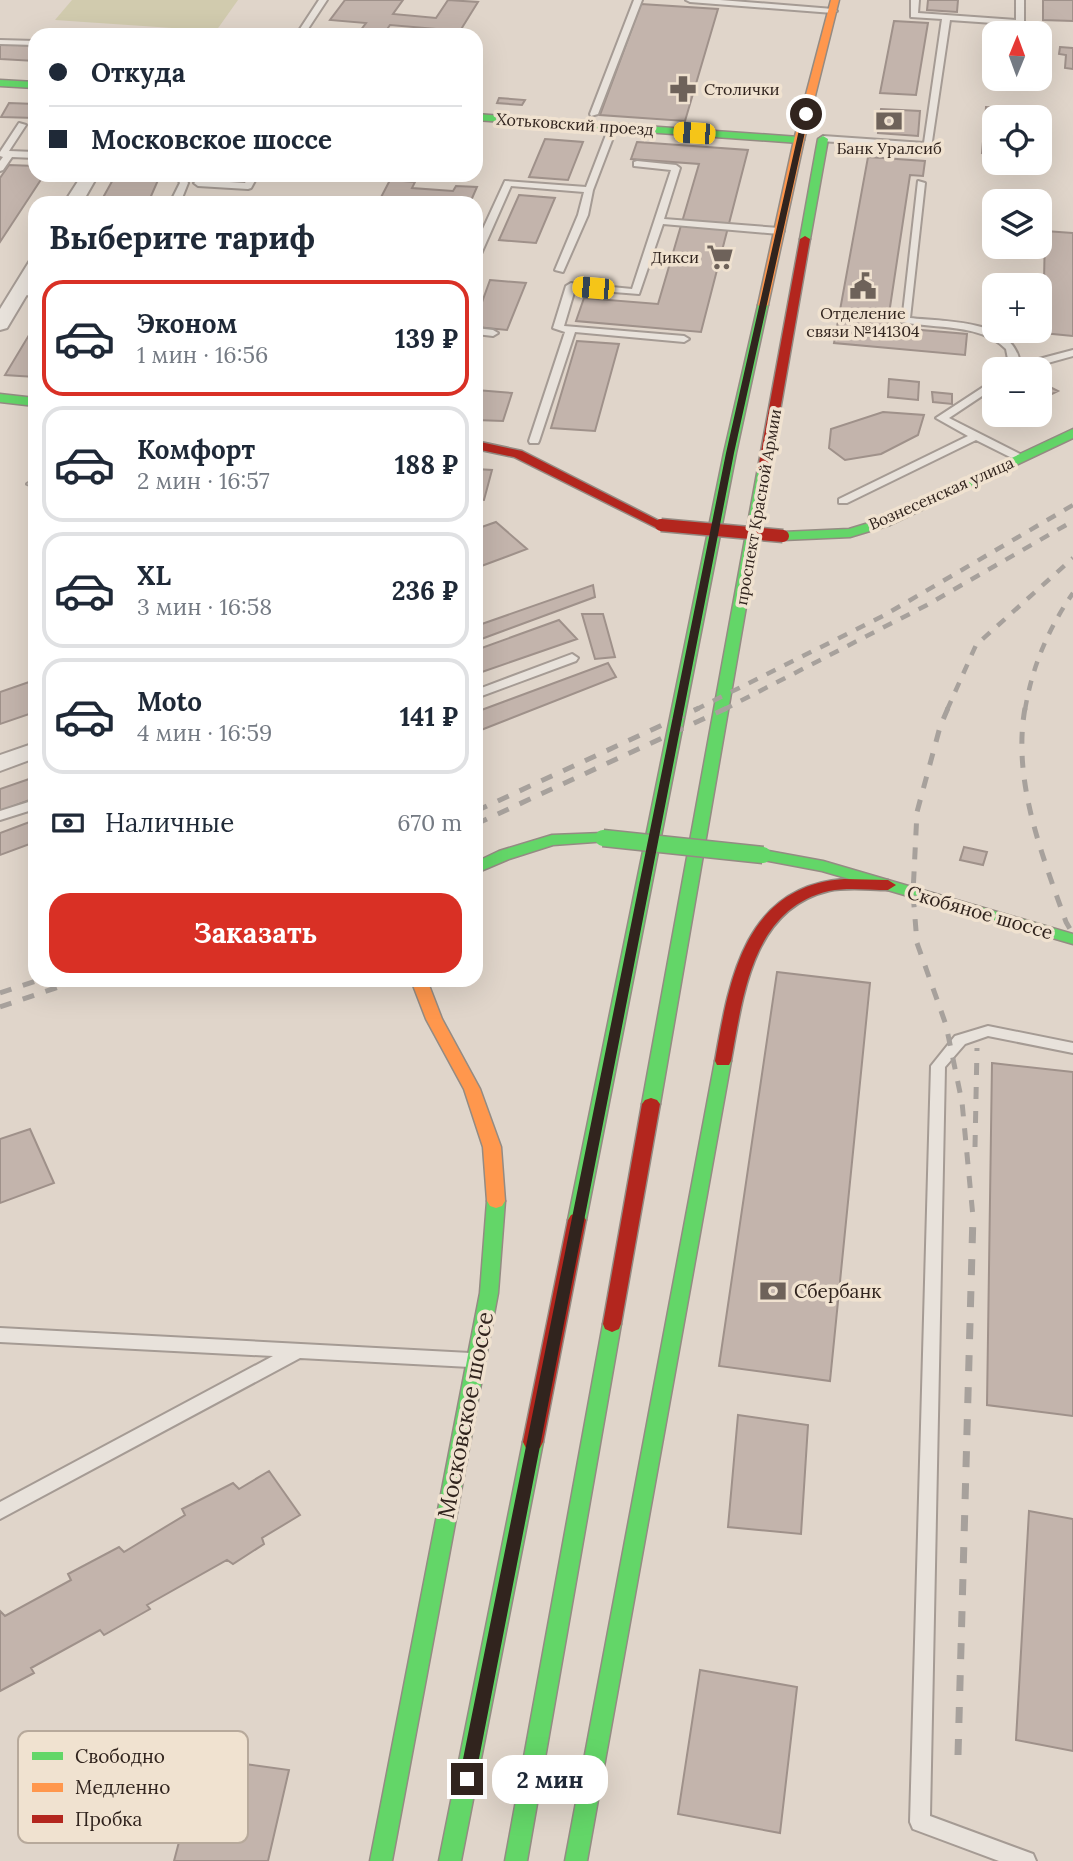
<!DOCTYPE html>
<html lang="ru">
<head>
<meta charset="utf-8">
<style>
  :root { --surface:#fff; --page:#f2f2f3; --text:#1f2937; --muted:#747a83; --line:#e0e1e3; --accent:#d93025 }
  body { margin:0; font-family:Lora,serif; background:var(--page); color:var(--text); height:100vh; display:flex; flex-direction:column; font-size:26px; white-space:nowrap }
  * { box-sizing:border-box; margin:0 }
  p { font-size:23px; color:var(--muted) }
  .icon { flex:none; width:38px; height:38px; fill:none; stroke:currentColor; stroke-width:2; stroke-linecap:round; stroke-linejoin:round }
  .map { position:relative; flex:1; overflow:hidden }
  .side { position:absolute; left:28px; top:196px; width:455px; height:791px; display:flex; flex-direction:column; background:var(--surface); border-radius:21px; box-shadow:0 7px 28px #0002 }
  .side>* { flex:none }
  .top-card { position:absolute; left:28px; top:28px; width:455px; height:154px; border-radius:21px; box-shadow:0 7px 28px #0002; display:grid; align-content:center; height:154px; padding:0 21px; background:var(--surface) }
  .needle { width:46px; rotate:1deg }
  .tools { position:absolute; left:982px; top:21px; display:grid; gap:14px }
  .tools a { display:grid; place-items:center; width:70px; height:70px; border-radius:14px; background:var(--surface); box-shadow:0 7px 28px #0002; font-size:35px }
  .end { position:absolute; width:32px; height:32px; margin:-16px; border:9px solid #31241e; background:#fff; box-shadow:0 0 0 4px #fff }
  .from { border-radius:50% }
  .bubble { position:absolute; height:49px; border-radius:21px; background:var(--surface); box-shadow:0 7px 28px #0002; font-size:23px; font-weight:700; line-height:49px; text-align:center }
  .car { position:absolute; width:21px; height:42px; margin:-21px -10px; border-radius:9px; box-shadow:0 0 5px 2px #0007; background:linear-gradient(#f5c518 24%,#345 0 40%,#f5c518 0 76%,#345 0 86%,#f5c518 0) }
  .top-card b { display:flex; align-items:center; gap:24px; height:66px; font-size:26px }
  .top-card b+b { border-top:2px solid var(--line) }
  .top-card i { width:18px; height:18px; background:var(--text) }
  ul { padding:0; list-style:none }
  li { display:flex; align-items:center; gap:21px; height:116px; margin:0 14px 10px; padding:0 7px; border:4px solid var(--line); border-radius:21px }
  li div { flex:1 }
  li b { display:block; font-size:26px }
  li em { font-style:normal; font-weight:700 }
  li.current { border-color:var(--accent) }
  li>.icon { width:63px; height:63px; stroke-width:1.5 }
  h2 { padding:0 21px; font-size:32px; line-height:84px }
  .pay { display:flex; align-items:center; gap:18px; height:77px; padding:0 21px; font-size:26px }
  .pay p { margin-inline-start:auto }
  .primary-button { display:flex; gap:14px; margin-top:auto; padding:14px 21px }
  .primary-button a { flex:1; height:80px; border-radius:21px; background:var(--accent); color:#fff; font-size:28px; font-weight:700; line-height:80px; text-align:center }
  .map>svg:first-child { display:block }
  .green { fill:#d1cbae }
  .building { fill:#c3b4ac; stroke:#9f918a; stroke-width:2 }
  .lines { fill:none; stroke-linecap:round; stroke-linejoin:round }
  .lane-casing { stroke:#a59b94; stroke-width:4 }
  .street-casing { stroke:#a59b94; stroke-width:4 }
  .fast-casing { stroke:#948b83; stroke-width:3 }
  .slow-casing { stroke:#948b83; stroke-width:3 }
  .jam-casing { stroke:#948b83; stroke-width:3 }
  .lane { fill:#e8e2db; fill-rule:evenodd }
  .street { fill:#e8e2db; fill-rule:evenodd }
  .fast { fill:#63d668; fill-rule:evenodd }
  .slow { fill:#ff974d; fill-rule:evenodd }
  .jam { fill:#b3261e; fill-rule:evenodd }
  .rail-far2 { stroke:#a7a19c; stroke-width:4.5; stroke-dasharray:10 10; stroke-linecap:butt }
  .rail-far1 { stroke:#a7a19c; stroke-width:5; stroke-dasharray:12 12; stroke-linecap:butt }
  .rail { stroke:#a7a19c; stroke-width:7; stroke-dasharray:16 16; stroke-linecap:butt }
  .fast-bridge-casing { stroke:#948b83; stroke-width:19; stroke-linecap:butt }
  .jam-bridge-casing { stroke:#948b83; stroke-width:15; stroke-linecap:butt }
  .fast-bridge { stroke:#63d668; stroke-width:16 }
  .jam-bridge { stroke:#b3261e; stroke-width:12 }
  .route { fill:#31241e }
  .labels { text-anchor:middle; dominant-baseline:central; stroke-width:7; stroke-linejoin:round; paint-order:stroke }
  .far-poi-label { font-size:16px; fill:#31241e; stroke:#f0e2d0 }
  .far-street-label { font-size:16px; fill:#31241e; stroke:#f0e2d0 }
  .street-label { font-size:19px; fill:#31241e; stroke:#f0e2d0 }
  .poi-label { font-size:19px; fill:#31241e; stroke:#f0e2d0; text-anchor:start }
  .near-street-label { font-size:23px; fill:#31241e; stroke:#f0e2d0 }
  .key { fill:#f0e2d0; stroke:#b7a99b; stroke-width:2 }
  .key-label { font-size:19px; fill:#31241e }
</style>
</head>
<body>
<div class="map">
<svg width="1073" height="1861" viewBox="0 0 1073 1861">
  <rect width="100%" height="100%" fill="#e0d5ca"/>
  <path class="green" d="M72 0H238L216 31 55 20Z"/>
  <path class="building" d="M345 0H403L393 14 436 18 448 0 478 2 460 31 390 25 383 35H357L366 23 330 20Z
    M928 0H958L957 12 927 10Z
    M1043 0H1073V21L1043 20Z
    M641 4 718 9 685 121 600 115Z
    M894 21 928 23 916 95 880 93Z
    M0 44 35 46V61L0 59Z
    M1060 47 1073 48V69L1065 68 1066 55 1059 54Z
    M499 98 525 100 522 105 497 103Z
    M9 103 35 104V118L1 117Z
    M986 107 1032 111V117H994V154L982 153Z
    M881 109 920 111 918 136 878 133Z
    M545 139 583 142 568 180 529 177Z
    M637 142 748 150 701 332 576 321 584 298 658 304 699 164 631 159Z
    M868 157 925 161 923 176 910 175 887 327 967 334 965 355 834 343Z
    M9 165 35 166V175H44L0 242V178Z
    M194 175H236L233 180 192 178Z
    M115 176 159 178 148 203H100Z
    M390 180 415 182 412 188 453 191 456 186 477 187 470 203H378Z
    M519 195 555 198 536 243 499 240Z
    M1045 231 1073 233V336L1043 333Z
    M490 280 526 283 507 330 476 327V319Z
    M35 325V377L5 375Z
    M577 341 619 344 595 431 551 428Z
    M889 379 919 382 918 400 888 397Z
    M1040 382 1058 391 1040 400Z
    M476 390 512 393 503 421 476 420Z
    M932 392 952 394V404L933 402Z
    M883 412 924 415 918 435 881 454 845 460 829 448 831 429Z
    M476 469 492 470 484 500 476 499Z
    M496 522 527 549 476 568V529Z
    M593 585 595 597 476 641V626Z
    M582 614H603L615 657 595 659Z
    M559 620 577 639 476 674V650Z
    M608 663 616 677 476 732V712Z
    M35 680V712L0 724V692Z
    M35 777V798L0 811V789Z
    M35 820V842L0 855V833Z
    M964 847 987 852 983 865 960 860Z
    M777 972 870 983 830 1381 719 1366Z
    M992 1063 1073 1072V1416L987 1405Z
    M30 1129 54 1183 0 1203V1139Z
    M738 1415 808 1425 801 1534 728 1527Z
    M269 1471 300 1515 262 1538 264 1544 233 1564 227 1560 147 1605 150 1609 104 1635 100 1630 31 1668 34 1673 0 1691V1611L5 1616 71 1580 68 1574 119 1547 124 1552 185 1515 182 1509 233 1483 239 1489Z
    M1029 1511 1073 1519V1751L1016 1740Z
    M700 1670 797 1687 780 1833 678 1814Z
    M201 1758 289 1770 268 1861H174Z"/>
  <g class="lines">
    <defs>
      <path id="lane" d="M319 0H327L304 35H296Z
        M634 0H642L598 114 591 116 590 114Z
        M686 0H720L833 9 837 11 833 13 690 2Z
        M911 0H919L918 13 1016 20V0H1024V23L1020 25 950 20 931 148 820 141 819 139 823 136 924 143 942 19 911 17Z
        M0 40 35 41V45L0 44Z
        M19 123 26 125 9 151 35 152V158L12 157 3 170 0 171V161L3 157 0 156V152Z
        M613 124 617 127 593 190 588 215 563 272 555 270 578 215 584 192 511 186 481 254 476 257V244L505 181 586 187 609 127Z
        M637 161 676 165 680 168 664 219 779 228 784 231 779 234 663 224 639 294 575 289 564 326 684 336 689 339 684 342 575 332 539 441 538 443H530L529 441 565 332 553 328 566 286 571 283 632 289 671 170 634 166V162Z
        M176 175H184L188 183 180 203H170L180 183Z
        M250 175H258L251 188 248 189 198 186 194 183 198 180 245 183Z
        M918 181 925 183 910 318C945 322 1015 319 1020 364L1073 350V356L1026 369H1010L1006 349C980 323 936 329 902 322Z
        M19 289 35 290V296L16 294 14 292Z
        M476 328 493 330 498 333 493 336 476 334Z
        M994 380V388L949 418 1024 456V460H1016L976 440 847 503H839V499L968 436 936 418Z
        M32 481H35V487L27 484Z
        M572 654 578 658 576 661 476 698V690Z
        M35 800V809L0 820V811Z
        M988 1026 1073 1043V1053L988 1036 965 1044 945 1067 930 1816 1033 1854 1036 1861H999L913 1829 910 1822 931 1066 955 1036Z
        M0 1328 470 1353 476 1355 478 1360 476 1365 470 1367 300 1358 0 1519V1502L273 1356 0 1342Z"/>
      <path id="street" d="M82 175H98L82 203H64Z
        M35 261V281L7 328 0 330V309L29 262Z
        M35 743V758L0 771V755Z"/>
      <path id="fast" d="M0 80 35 82V88L0 86Z
        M476 114 799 137 804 140 799 143 476 120Z
        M823 136 828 139 810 239 805 242 800 239 818 139Z
        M763 302 768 305 736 453 586 1220 583 1225 577 1227 571 1225 568 1220 724 453 758 305Z
        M0 394 35 398V406L0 402Z
        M1073 429V438L890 525 850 537 783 540 777 536 783 532 849 529 882 519Z
        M764 464 770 468 660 1104 657 1108H645L642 1104 758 468Z
        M603 833 611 838 608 841 553 845 509 859 476 873V862L499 851 552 835Z
        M763 850 823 861 1073 934V944L822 871 758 859 755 855Z
        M723 1055 729 1057 731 1061 587 1861H565L715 1061 717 1057Z
        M496 1194 502 1196 505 1201 498 1293 392 1861H370L480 1293 487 1201 490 1196Z
        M612 1316 619 1319 621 1324 527 1861H505L603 1324 605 1319Z
        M533 1434 540 1436 543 1442 461 1861H439L523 1442 526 1436Z"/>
      <path id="slow" d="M831 0H839L804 140 768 305 763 308 758 305 794 140Z
        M411 980H427L442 1019 480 1089 501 1147 505 1201 502 1206 496 1208 490 1206 487 1201 483 1147 464 1089 426 1019Z"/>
      <path id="jam" d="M805 236 810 239 770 468 764 472 758 468 800 239Z
        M476 441 522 451 667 525 665 528H657L514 457 476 449Z
        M844 879 888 880 896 885 888 890C869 890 848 887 829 891 752 909 743 996 731 1061L729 1065H717L715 1061C729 981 744 886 844 879Z
        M651 1098 657 1100 660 1104 621 1324 619 1329 612 1332 605 1329 603 1324 642 1104 645 1100Z
        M577 1213 583 1215 586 1220 543 1442 540 1448 533 1450 526 1448 523 1442 568 1220 571 1215Z"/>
    </defs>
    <use href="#lane" class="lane-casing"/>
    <use href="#street" class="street-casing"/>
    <use href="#fast" class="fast-casing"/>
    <use href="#slow" class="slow-casing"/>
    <use href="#jam" class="jam-casing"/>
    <use href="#lane" class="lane"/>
    <use href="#street" class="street"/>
    <use href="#fast" class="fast"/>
    <use href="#slow" class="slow"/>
    <use href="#jam" class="jam"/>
    <path class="rail-far2" d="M695 710 883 616 1073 505
      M723 710 927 605 1073 521
      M947 710 976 645 1073 558
      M1025 710C1032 667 1048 629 1073 593"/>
    <path class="rail-far1" d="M948 708 940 727 917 812 913 893 917 943 946 1025 962 1102 973 1217
      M1025 708C1012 781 1042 854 1066 922L1073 934
      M476 811 699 708
      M476 824 727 708
      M0 993 39 980
      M0 1007 79 980
      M975 1147 977 1048"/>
    <path class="rail" d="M958 1755 973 1215"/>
    <defs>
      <path id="fast-bridge" d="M603 838 763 855"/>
      <path id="jam-bridge" d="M661 525 783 536"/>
    </defs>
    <use href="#fast-bridge" class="fast-bridge-casing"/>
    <use href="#jam-bridge" class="jam-bridge-casing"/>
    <use href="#fast-bridge" class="fast-bridge"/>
    <use href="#jam-bridge" class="jam-bridge"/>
  </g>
  <path class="route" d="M803 112 809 114 734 453 475 1779 472 1784 467 1787 461 1784 459 1779 726 453Z"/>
  <defs>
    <symbol id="pharmacy-bare" viewBox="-9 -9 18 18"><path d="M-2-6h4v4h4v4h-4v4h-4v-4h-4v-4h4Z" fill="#6e625a" stroke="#f0e2d0" stroke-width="2.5" paint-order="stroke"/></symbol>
    <symbol id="bank-bare" viewBox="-9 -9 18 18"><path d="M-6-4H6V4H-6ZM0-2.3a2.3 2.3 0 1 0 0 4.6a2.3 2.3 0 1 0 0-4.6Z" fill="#6e625a" stroke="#f0e2d0" stroke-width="2.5" paint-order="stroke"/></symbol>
    <symbol id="supermarket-bare" viewBox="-9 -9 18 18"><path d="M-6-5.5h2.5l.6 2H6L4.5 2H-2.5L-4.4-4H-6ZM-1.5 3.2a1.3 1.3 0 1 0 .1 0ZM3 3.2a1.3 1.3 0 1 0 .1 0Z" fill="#6e625a" stroke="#f0e2d0" stroke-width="2.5" paint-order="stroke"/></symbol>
    <symbol id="civic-bare" viewBox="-9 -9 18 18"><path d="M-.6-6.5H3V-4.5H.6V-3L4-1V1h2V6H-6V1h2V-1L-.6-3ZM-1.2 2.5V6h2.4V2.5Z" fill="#6e625a" stroke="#f0e2d0" stroke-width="2.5" paint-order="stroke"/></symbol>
  </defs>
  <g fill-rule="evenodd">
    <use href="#pharmacy-bare" x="664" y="70" width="38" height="38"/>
    <use href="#bank-bare" x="870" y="102" width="38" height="38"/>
    <use href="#supermarket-bare" x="701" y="238" width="38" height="38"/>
    <use href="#civic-bare" x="844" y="267" width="38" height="38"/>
    <use href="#bank-bare" x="754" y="1272" width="38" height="38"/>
  </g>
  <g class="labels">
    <g class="far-poi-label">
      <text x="704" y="89" text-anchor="start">Столички</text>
      <text x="889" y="148">Банк Уралсиб</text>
      <text x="699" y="257" text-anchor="end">Дикси</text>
      <text x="863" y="313">Отделение<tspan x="863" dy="18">связи №141304</tspan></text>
    </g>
    <g class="far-street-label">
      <text transform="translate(575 124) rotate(4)">Хотьковский проезд</text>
      <text transform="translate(941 493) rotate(-24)">Вознесенская улица</text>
      <text transform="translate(758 507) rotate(-80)">проспект Красной Армии</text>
    </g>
    <g class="street-label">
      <text transform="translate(980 912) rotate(16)">Скобяное шоссе</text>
    </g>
    <g class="poi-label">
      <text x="794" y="1291">Сбербанк</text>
    </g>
    <g class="near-street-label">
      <text transform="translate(465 1415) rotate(-79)">Московское шоссе</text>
    </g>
  </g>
  <rect x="18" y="1731" width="230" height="112" rx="10" class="key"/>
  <rect x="32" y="1752" width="31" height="8" fill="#63d668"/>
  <rect x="32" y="1783" width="31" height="9" fill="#ff974d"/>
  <rect x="32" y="1815" width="31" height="8" fill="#b3261e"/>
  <g class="key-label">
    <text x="75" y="1763">Свободно</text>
    <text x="75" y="1794">Медленно</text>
    <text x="75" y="1826">Пробка</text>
  </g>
</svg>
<div class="tools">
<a><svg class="needle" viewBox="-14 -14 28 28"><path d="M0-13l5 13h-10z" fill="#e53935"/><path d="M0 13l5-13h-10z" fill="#747a83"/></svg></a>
<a><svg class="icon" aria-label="locate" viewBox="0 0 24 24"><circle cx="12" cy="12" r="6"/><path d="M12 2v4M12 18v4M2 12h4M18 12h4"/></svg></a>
<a><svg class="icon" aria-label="layers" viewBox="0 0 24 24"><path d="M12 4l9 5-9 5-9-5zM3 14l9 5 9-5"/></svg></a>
<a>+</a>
<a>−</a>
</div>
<i class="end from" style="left:806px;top:114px"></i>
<i class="end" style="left:467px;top:1779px"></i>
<div class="bubble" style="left:492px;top:1755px;width:116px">2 мин</div>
<i class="car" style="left:694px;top:133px;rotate:274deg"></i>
<i class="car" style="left:593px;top:288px;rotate:275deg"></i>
<div class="top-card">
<b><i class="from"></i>Откуда</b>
<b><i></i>Московское шоссе</b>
</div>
<section class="side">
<h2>Выберите тариф</h2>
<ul>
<li class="current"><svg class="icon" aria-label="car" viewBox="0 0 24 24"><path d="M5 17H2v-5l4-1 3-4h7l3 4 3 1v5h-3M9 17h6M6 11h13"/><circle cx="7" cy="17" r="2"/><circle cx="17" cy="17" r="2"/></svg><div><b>Эконом</b><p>1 мин · 16:56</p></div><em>139 ₽</em></li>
<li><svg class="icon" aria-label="car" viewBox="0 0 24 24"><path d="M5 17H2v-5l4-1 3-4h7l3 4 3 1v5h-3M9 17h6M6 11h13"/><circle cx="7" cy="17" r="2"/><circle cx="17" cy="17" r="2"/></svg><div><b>Комфорт</b><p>2 мин · 16:57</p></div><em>188 ₽</em></li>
<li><svg class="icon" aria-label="car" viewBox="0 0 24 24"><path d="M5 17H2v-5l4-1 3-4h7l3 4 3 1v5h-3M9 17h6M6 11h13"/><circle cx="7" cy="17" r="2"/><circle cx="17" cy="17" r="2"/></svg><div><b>XL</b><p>3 мин · 16:58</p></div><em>236 ₽</em></li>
<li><svg class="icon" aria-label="car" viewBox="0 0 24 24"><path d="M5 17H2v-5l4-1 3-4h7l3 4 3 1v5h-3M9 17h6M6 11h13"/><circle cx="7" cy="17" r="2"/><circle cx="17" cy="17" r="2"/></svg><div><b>Moto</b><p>4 мин · 16:59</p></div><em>141 ₽</em></li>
</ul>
<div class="pay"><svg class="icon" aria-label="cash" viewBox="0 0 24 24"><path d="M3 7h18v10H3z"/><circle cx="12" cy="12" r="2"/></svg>Наличные<p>670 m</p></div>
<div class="primary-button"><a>Заказать</a></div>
</section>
</div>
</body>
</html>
